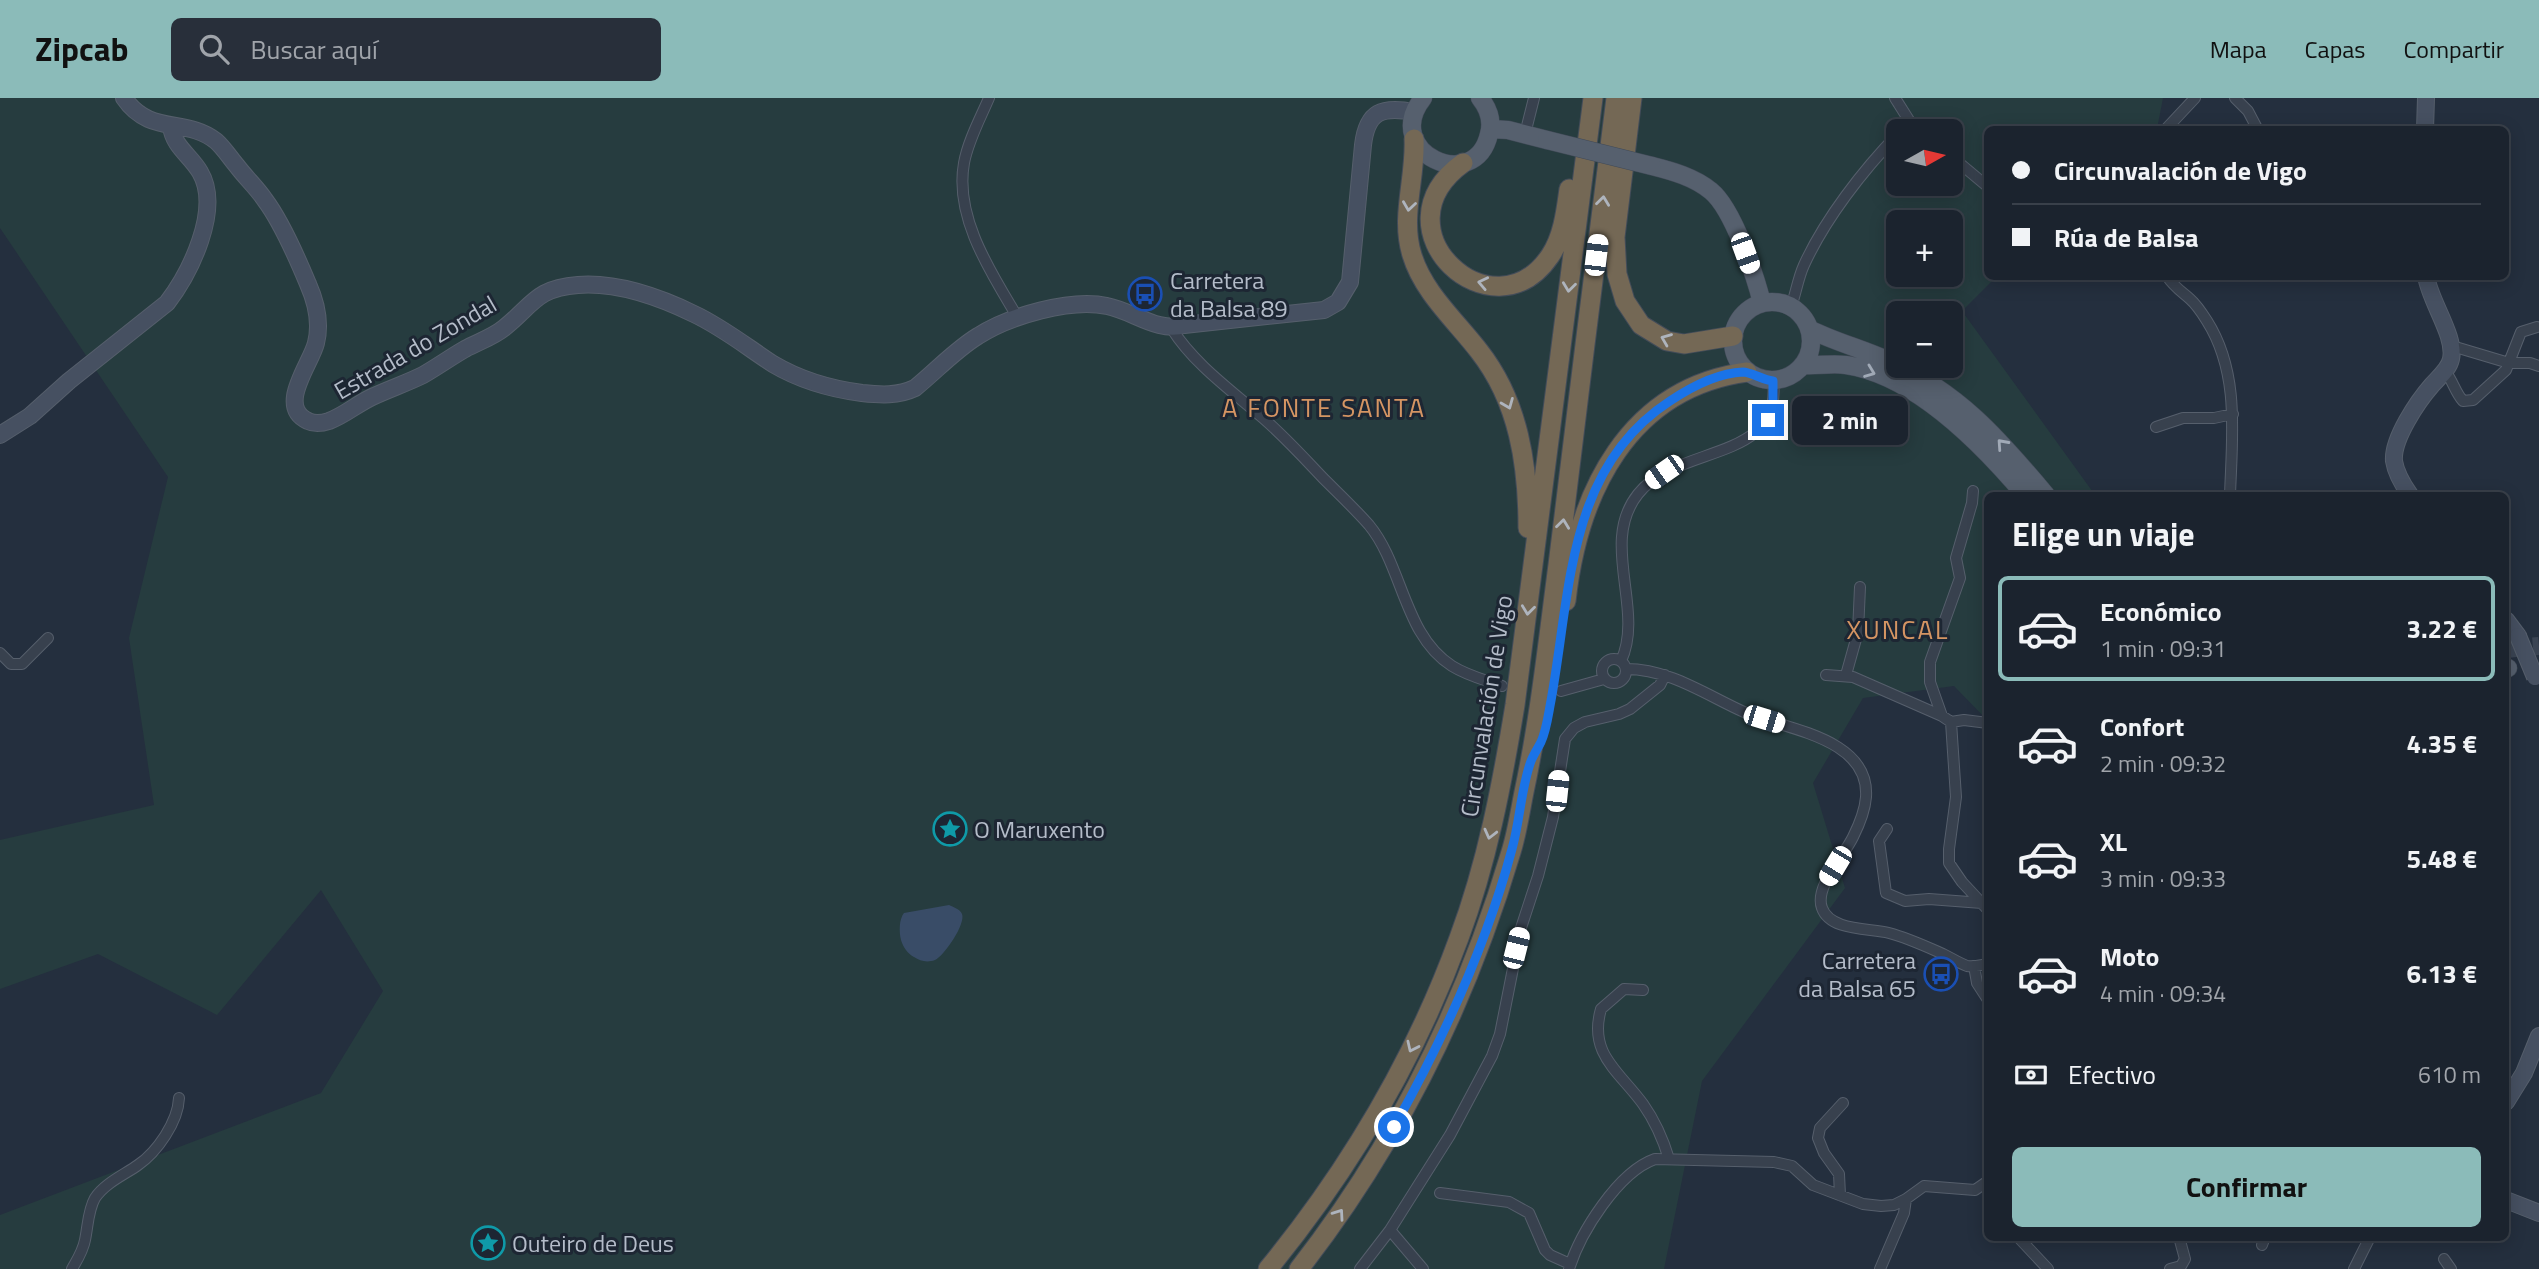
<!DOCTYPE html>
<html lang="es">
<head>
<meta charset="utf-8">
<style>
  :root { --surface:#1b232e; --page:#282f3a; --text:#f1f3f6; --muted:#a0a4aa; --line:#39404a; --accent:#8bbbb9 }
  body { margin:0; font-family:"Titillium Web",sans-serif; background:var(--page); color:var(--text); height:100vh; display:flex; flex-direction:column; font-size:26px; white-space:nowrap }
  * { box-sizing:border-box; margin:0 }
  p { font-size:23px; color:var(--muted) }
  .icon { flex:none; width:38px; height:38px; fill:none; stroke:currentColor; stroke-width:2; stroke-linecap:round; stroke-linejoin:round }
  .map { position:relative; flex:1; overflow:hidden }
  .drawer { position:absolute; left:1984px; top:394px; width:525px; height:749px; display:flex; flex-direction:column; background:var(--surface); border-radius:10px; box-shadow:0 4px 18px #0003,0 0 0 2px var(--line) }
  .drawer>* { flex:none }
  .guide { position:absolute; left:1984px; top:28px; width:525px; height:154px; border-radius:10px; box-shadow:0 4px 18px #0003,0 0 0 2px var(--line); display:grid; align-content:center; height:154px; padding:0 28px; background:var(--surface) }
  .needle { width:46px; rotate:82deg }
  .controls { position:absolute; left:1886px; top:21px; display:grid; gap:14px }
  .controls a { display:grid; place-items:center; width:77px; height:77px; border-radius:10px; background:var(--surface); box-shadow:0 4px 18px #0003,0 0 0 2px var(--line); font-size:35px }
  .end { position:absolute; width:32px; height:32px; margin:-16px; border:9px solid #1a73e8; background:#fff; box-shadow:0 0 0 4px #fff }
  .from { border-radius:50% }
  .bubble { position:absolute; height:49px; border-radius:10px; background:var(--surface); box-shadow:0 4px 18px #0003,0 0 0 2px var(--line); font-size:23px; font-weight:700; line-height:49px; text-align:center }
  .car { position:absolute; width:21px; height:42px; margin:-21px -10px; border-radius:9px; box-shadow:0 0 5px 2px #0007; background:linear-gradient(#fff 24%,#345 0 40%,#fff 0 76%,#345 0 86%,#fff 0) }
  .guide b { display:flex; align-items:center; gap:24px; height:66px; font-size:26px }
  .guide b+b { border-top:2px solid var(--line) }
  .guide i { width:18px; height:18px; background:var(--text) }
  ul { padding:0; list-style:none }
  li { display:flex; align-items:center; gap:21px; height:105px; margin:0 14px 10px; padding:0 14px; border:4px solid transparent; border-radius:10px }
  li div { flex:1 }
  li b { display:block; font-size:26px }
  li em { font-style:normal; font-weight:700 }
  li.selected { border-color:var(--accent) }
  li>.icon { width:63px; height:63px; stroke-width:1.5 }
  h2 { padding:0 28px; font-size:32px; line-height:84px }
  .pay { display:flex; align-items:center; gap:18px; height:77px; padding:0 28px; font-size:26px }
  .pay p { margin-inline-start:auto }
  .cta { display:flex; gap:14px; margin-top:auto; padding:14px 28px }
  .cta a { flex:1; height:80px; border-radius:10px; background:var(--accent); color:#111; font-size:28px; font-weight:700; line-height:80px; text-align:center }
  header { display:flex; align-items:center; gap:42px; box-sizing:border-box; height:98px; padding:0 35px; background:var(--accent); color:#111 }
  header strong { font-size:33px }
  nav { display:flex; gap:38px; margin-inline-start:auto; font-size:24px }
  .search { width:490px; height:63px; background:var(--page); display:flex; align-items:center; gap:18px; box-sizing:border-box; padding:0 24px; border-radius:10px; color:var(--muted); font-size:26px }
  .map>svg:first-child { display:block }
  .green { fill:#263c3f; fill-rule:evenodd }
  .water { fill:#394c67 }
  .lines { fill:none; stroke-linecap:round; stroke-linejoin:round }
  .primary-tunnel { stroke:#3a4453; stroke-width:18; stroke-dasharray:18 9; stroke-linecap:butt }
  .street-casing { stroke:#565f6c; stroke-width:12 }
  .secondary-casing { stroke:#565f6c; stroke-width:18 }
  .primary-casing { stroke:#414a57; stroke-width:19 }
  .highway-casing { stroke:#434c59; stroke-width:21 }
  .street { stroke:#38414e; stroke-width:10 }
  .secondary { stroke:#465061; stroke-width:16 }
  .primary { stroke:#56606e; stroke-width:18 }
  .highway { stroke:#746855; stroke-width:19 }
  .secondary-bridge-casing { stroke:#565f6c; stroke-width:18; stroke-linecap:butt }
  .primary-bridge-casing { stroke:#414a57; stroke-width:19; stroke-linecap:butt }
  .secondary-bridge { stroke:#465061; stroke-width:16 }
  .primary-bridge { stroke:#56606e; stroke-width:18 }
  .oneway { stroke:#aeb4bd }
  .oneway2 { stroke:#a1aab7 }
  .route { stroke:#1a73e8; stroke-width:9 }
  .labels { text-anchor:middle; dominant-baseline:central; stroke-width:6; stroke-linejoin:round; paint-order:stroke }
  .poi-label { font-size:24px; fill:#b4bcc9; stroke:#1d2633; text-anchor:start }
  .street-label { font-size:24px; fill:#b4bcc9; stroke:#1d2633 }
  .neighbourhood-label { font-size:26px; letter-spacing:2px; fill:#d59563; stroke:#1d2633 }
</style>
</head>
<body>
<header>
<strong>Zipcab</strong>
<div class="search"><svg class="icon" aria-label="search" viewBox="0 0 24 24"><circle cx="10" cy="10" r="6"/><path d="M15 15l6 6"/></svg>Buscar aquí</div>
<nav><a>Mapa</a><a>Capas</a><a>Compartir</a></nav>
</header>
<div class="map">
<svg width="2539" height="1171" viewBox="0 0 2539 1171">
  <rect width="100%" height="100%" fill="#242f3e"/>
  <path class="green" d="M0 0H2163L2157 31 1988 32V178L1996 179 1962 213 2095 397H1988V623L1954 588 1863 600 1813 685 1845 790 1702 983 1664 1171H0V1117L321 995 383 893 321 792 217 917 98 856 0 891V742L154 707 129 540 168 379 0 130ZM1899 33H1951V86H1899ZM1899 124H1951V177H1899ZM1899 215H1951V268H1899Z"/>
  <path class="water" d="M949 807C953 809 960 811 962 816 966 826 944 858 935 862 927 865 920 863 914 859 908 856 903 849 901 842 899 834 899 821 904 815Z"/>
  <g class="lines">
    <path class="primary-tunnel" d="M2506 551 2539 548"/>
    <defs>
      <path id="street" d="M989 0C980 21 968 43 964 65 954 120 992 176 1018 220
        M1895 0 1912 27
        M2235 0 2248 13 2258 32
        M2165 32 2195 0
        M1901 33C1913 25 1925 24 1937 33
        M1525 36 1534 0
        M1951 58 1988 89
        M2167 178C2173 188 2182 194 2190 201 2197 207 2202 215 2207 223 2240 275 2232 338 2230 397
        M1791 209C1796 195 1798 180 1804 167 1825 121 1863 72 1899 35
        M1172 231C1194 266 1232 293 1263 320 1285 339 1304 360 1324 381 1339 396 1355 411 1369 427 1403 468 1404 538 1452 568 1468 578 1485 582 1502 588
        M2452 248 2509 265H2530L2539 268
        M2445 273C2453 283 2455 294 2463 303L2473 302 2506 272 2521 234 2537 229
        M2156 329 2183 320H2214L2233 316
        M1973 393 1972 405 1956 460 1960 480 1930 564V584L1942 618 1951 624 1964 622 1988 625
        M0 555 11 566H22L48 540
        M1602 573a12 12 0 1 1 24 0a12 12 0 1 1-24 0Z
        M1621 563C1645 511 1599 445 1638 396 1677 346 1783 365 1773 283
        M1626 571C1670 571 1706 597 1744 614 1783 631 1870 639 1866 699 1865 712 1859 727 1853 739 1844 758 1814 789 1822 810 1830 833 1869 830 1889 835 1908 840 1925 848 1943 856 1951 860 1959 865 1967 868 1974 869 1981 867 1988 866
        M1826 577 1853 579 1942 618
        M1846 577 1858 534 1860 489
        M1561 593 1604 581
        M1951 624 1956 699 1949 751V765L1962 784 1988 812
        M1887 731 1879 743 1886 795 1905 803 1929 801 1982 805
        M1974 868 1977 885 1988 902
        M1643 892 1624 891 1601 911C1588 956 1619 973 1643 1006 1655 1023 1663 1041 1669 1061
        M1440 1095 1509 1104 1529 1115 1545 1152 1550 1157 1570 1166
        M1840 1097 1839 1076 1824 1055 1818 1040 1820 1030 1843 1005
        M1390 1132 1423 1171
        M2018 1139 2048 1171
        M2262 1147 2265 1139
        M2444 1161 2451 1171
        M72 1171C77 1162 83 1153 85 1142 88 1128 88 1112 95 1100 105 1085 124 1077 138 1067 157 1054 178 1024 179 1000
        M1360 1171 1390 1132 1450 1037 1492 958 1500 936 1521 830 1538 778 1553 719 1565 641 1574 630 1585 624 1619 616 1630 611 1660 587 1665 577
        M1569 1171C1580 1135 1618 1074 1655 1061L1774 1064 1792 1068 1813 1087 1863 1106 1881 1108 1894 1107 1906 1101 1924 1088 1975 1092 1988 1083
        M1880 1171 1904 1115 1906 1101
        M2170 1171 2181 1168 2185 1161 2179 1139
        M2354 1171 2370 1139"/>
      <path id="secondary" d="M124 0C150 38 186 19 216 43 224 50 230 60 237 68 246 80 257 90 265 102 280 122 298 162 308 186 316 204 321 225 316 245 311 266 276 308 308 323 314 326 323 325 329 323 345 317 357 306 372 299 389 291 407 285 423 277 437 269 451 259 465 251 478 244 493 239 504 230 533 207 536 190 578 187 617 184 659 199 694 216 722 229 747 249 773 266 800 282 831 291 862 295 881 297 898 298 915 290 936 273 955 252 978 238 1009 218 1071 200 1107 208 1133 213 1158 235 1184 227L1324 212 1338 204 1350 184 1363 47C1367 13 1382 8 1414 14
        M2425 32 2426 0
        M0 337 30 318 69 283 167 205C190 175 222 111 200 74 190 57 174 49 171 29
        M2410 397C2403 387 2396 376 2394 363 2392 341 2418 303 2432 287 2439 279 2449 271 2451 261 2456 238 2430 204 2426 178
        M2506 522 2518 538
        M2506 1004 2524 975 2539 938
        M2506 1102 2539 1115"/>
      <path id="primary" d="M1423 0C1380 54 1475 98 1489 36 1493 22 1488 10 1480 0
        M1491 31 1508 32 1547 42
        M1652 68C1672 73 1694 79 1711 93 1733 111 1755 177 1762 205
        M1733 243a39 39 0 1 1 78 0a39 39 0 1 1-78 0Z
        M1809 231C1835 244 1863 251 1889 263 1959 295 1998 340 2046 397
        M1803 267C1817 268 1832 265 1846 267 1915 277 1982 346 2025 397
        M2506 570H2508"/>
      <path id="highway" d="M1632 0 1615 139 1617 176 1625 203 1641 227 1667 243 1684 246 1733 238
        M1414 41C1416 80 1400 119 1412 157 1423 194 1456 223 1479 253 1519 304 1528 367 1528 430
        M1463 65C1372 131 1493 242 1550 158 1563 139 1566 113 1569 91
        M1566 503C1578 395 1628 290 1747 274
        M1268 1171C1349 1072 1415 961 1459 840 1487 765 1502 686 1515 607L1593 0
        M1299 1171C1396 1047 1466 905 1511 754 1517 735 1520 714 1524 694 1540 619 1548 543 1558 467 1577 311 1596 156 1616 0"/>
    </defs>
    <use href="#street" class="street-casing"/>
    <use href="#secondary" class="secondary-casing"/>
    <use href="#primary" class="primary-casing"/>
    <use href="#highway" class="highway-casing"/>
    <use href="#street" class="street"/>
    <use href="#secondary" class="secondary"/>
    <use href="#primary" class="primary"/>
    <use href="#highway" class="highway"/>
    <defs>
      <path id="secondary-bridge" d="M2518 538 2535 579"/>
      <path id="primary-bridge" d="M1547 42 1652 68"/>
    </defs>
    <use href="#secondary-bridge" class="secondary-bridge-casing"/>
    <use href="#primary-bridge" class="primary-bridge-casing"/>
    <use href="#secondary-bridge" class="secondary-bridge"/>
    <use href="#primary-bridge" class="primary-bridge"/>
  </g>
  <defs><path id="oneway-chevron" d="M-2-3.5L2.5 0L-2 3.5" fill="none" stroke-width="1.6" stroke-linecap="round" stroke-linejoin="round" transform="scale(1.75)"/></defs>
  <g class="oneway">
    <use href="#oneway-chevron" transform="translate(1603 103) rotate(-83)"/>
    <use href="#oneway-chevron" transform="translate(1409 108) rotate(98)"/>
    <use href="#oneway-chevron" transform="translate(1483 185) rotate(-168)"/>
    <use href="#oneway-chevron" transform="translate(1569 189) rotate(97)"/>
    <use href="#oneway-chevron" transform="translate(1666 241) rotate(-158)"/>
    <use href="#oneway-chevron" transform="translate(1508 306) rotate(68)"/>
    <use href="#oneway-chevron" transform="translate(1563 426) rotate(-83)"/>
    <use href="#oneway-chevron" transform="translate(1528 512) rotate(97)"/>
    <use href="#oneway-chevron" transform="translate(1490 736) rotate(104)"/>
    <use href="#oneway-chevron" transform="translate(1412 949) rotate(115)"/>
    <use href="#oneway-chevron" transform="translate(1339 1116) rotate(-55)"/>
  </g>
  <g class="oneway2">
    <use href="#oneway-chevron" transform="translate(1870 274) rotate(21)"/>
    <use href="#oneway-chevron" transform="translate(2002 346) rotate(-132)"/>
  </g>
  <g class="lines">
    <path class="route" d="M1394 1029C1443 942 1486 848 1512 751 1520 723 1521 690 1531 663 1534 656 1538 650 1541 644 1546 633 1548 619 1550 608 1571 499 1565 371 1670 303 1691 289 1718 275 1743 274 1751 274 1763 282 1773 283V303L1768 322"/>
  </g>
  <defs>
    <symbol id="bus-ring" viewBox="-11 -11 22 22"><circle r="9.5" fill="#1d2633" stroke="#1a4fb4" stroke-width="1.5"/><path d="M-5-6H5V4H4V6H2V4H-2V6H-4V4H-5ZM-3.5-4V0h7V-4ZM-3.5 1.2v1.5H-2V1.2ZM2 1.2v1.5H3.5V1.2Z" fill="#1a4fb4"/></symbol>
    <symbol id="sight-ring" viewBox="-11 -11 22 22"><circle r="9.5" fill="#1d2633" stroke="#0f9aa8" stroke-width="1.5"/><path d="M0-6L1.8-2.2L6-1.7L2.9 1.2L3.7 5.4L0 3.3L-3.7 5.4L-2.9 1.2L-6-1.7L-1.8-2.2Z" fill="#0f9aa8"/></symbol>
  </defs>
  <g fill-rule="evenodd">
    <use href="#bus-ring" x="1126" y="177" width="38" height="38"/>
    <use href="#sight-ring" x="931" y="712" width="38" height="38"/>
    <use href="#bus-ring" x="1922" y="857" width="38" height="38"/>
    <use href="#sight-ring" x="469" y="1126" width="38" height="38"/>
  </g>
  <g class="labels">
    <g class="poi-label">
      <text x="1170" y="182">Carretera<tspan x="1170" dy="28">da Balsa 89</tspan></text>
      <text x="974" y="731">O Maruxento</text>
      <text x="1916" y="862" text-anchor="end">Carretera<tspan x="1916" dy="28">da Balsa 65</tspan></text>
      <text x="512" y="1145">Outeiro de Deus</text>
    </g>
    <g class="street-label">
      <text transform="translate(415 249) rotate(-30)">Estrada do Zondal</text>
      <text transform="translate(1486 608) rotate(-81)">Circunvalación de Vigo</text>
    </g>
    <g class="neighbourhood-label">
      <text x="1324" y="309">A FONTE SANTA</text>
      <text x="1898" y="531">XUNCAL</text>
    </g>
  </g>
</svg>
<div class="controls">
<a><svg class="needle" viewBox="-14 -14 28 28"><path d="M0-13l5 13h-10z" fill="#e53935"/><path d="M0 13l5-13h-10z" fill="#a0a4aa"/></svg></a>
<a>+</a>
<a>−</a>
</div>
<i class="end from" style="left:1394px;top:1029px"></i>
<i class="end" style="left:1768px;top:322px"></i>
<div class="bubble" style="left:1792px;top:298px;width:116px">2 min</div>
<i class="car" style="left:1745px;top:155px;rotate:160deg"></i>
<i class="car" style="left:1596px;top:157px;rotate:7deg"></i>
<i class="car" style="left:1664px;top:374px;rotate:235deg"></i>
<i class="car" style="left:1764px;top:621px;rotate:107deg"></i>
<i class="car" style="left:1557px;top:693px;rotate:6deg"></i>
<i class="car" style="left:1835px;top:768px;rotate:211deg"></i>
<i class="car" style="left:1516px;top:850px;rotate:14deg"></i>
<div class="guide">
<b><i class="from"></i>Circunvalación de Vigo</b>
<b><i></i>Rúa de Balsa</b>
</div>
<section class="drawer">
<h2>Elige un viaje</h2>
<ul>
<li class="selected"><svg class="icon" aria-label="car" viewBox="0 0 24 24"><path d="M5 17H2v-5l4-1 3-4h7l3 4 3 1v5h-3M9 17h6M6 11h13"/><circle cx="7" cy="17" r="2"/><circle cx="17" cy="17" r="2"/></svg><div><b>Económico</b><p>1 min · 09:31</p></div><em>3.22 €</em></li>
<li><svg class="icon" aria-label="car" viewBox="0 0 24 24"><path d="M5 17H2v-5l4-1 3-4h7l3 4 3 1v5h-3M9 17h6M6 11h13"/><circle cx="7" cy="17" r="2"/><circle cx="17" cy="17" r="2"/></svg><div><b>Confort</b><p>2 min · 09:32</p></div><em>4.35 €</em></li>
<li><svg class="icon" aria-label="car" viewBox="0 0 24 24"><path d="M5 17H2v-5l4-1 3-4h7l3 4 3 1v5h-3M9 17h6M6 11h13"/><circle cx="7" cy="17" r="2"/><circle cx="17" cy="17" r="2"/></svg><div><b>XL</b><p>3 min · 09:33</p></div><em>5.48 €</em></li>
<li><svg class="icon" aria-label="car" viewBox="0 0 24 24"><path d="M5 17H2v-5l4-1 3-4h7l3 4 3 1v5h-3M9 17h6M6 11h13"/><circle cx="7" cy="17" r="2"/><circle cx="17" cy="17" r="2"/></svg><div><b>Moto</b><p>4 min · 09:34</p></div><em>6.13 €</em></li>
</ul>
<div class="pay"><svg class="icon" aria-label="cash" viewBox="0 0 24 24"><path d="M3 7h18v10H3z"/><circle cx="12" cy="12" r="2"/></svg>Efectivo<p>610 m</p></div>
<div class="cta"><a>Confirmar</a></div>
</section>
</div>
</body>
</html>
